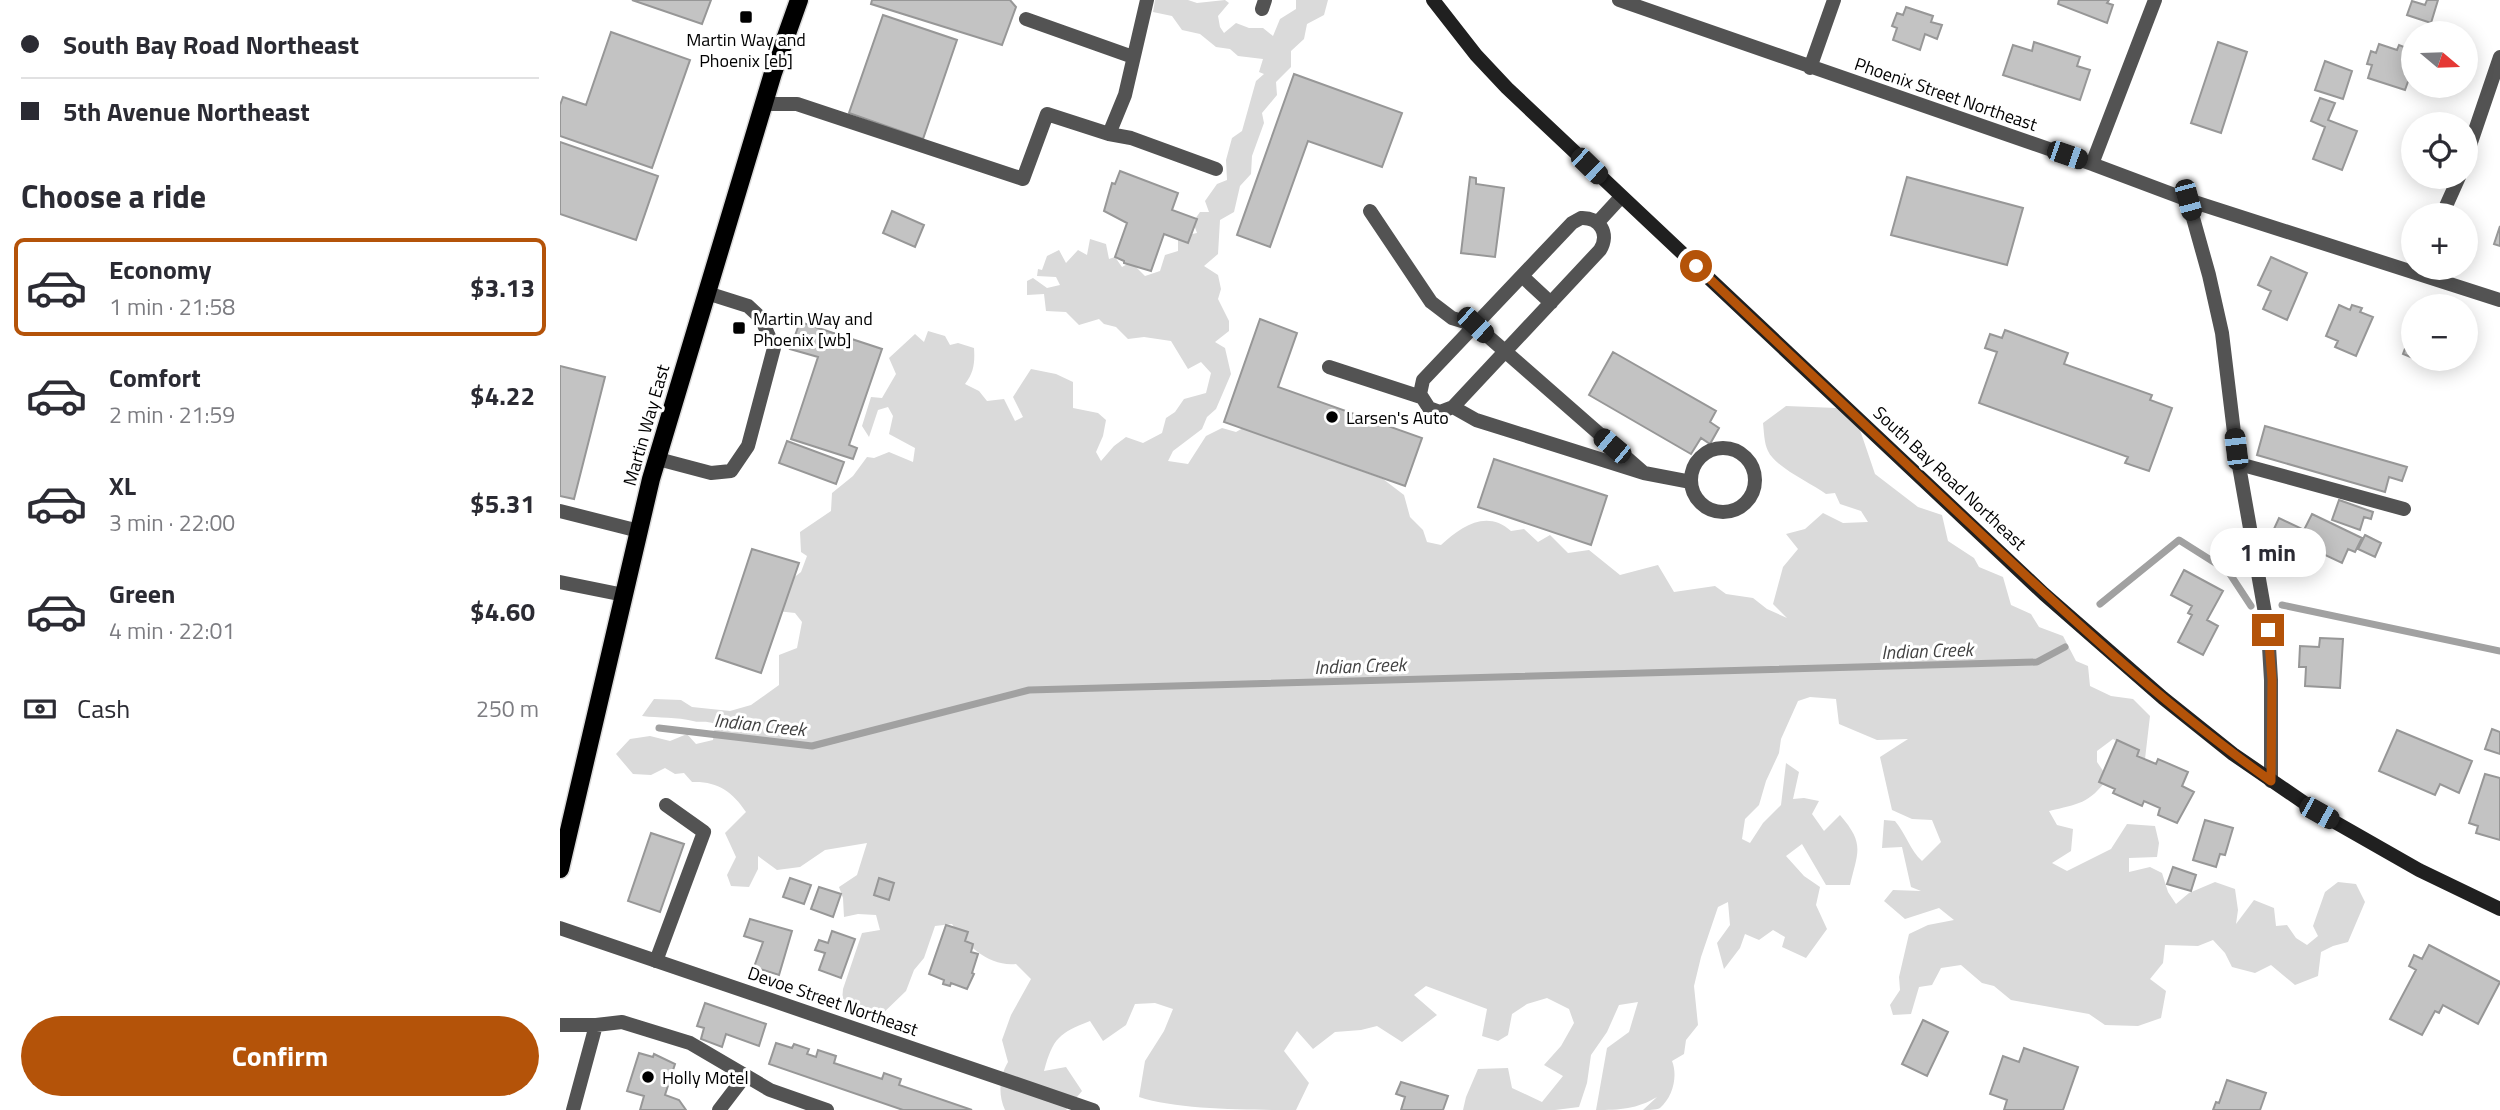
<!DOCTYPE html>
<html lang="en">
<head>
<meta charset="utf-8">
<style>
  :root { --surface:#fff; --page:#f2f2f3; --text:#2b2b33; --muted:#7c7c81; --line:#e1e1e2; --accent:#b45309 }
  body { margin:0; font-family:"Titillium Web",sans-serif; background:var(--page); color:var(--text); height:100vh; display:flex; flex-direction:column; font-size:26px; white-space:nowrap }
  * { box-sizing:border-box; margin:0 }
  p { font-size:23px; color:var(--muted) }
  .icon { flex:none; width:38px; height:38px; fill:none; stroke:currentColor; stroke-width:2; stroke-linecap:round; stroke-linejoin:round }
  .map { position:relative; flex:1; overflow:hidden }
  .details { display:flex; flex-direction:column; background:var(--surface); width:560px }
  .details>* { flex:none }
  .guide { display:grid; align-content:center; height:154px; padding:0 21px; background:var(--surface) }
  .needle { width:46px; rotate:109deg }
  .controls { position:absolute; left:1841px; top:21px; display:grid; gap:14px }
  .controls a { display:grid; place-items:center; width:77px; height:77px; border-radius:50%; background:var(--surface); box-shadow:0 4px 18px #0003; font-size:35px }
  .end { position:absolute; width:32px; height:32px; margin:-16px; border:9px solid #b45309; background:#fff; box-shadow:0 0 0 4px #fff }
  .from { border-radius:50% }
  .bubble { position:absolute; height:49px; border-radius:24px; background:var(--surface); box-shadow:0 4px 18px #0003; font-size:23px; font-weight:700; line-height:49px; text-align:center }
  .car { position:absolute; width:21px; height:42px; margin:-21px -10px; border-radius:9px; box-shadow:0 0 5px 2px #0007; background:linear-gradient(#222 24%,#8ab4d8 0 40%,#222 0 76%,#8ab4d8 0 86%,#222 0) }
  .guide b { display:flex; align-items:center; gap:24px; height:66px; font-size:26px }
  .guide b+b { border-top:2px solid var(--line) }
  .guide i { width:18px; height:18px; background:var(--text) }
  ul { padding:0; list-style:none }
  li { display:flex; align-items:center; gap:21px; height:98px; margin:0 14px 10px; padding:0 7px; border:4px solid transparent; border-radius:10px }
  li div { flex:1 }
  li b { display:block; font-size:26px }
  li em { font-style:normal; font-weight:700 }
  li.selected { border-color:var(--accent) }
  li>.icon { width:63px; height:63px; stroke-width:1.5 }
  h2 { padding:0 21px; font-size:32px; line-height:84px }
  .pay { display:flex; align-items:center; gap:18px; height:77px; padding:0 21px; font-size:26px }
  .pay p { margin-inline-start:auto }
  .action { display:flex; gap:14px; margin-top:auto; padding:14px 21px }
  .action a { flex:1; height:80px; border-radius:42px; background:var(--accent); color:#fff; font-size:28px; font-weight:700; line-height:80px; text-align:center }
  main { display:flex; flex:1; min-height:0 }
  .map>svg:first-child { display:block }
  .green { fill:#dadada }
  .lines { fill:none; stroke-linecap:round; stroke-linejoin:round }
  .stream { stroke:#a1a1a1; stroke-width:7 }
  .building { fill:#c3c3c3; stroke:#979797; stroke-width:2 }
  .primary-casing { stroke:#dbdbdb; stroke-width:21 }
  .lane { stroke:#535353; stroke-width:14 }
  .street { stroke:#535353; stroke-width:14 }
  .secondary { stroke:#202020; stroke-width:14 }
  .primary { stroke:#000; stroke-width:18 }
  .route { stroke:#b45309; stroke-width:9 }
  .poi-dot { fill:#000; stroke:#fff; stroke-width:2.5 }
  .labels { text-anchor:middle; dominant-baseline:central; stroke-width:6; stroke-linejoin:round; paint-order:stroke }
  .poi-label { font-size:18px; fill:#000; stroke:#fff; text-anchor:start }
  .street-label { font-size:18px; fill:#000; stroke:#fff }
  .water-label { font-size:19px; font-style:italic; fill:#424242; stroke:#fff }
</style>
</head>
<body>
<main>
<section class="details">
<div class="guide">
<b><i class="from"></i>South Bay Road Northeast</b>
<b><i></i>5th Avenue Northeast</b>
</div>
<h2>Choose a ride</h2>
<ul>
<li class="selected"><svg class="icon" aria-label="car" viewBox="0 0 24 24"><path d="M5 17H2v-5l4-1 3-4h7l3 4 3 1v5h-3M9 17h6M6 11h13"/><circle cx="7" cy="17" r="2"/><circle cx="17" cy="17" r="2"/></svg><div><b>Economy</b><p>1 min · 21:58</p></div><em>$3.13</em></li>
<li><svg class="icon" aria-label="car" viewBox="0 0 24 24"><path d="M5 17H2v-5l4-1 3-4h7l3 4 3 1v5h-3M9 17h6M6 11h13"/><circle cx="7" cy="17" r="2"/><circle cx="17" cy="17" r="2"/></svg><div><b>Comfort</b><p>2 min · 21:59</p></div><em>$4.22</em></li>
<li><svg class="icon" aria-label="car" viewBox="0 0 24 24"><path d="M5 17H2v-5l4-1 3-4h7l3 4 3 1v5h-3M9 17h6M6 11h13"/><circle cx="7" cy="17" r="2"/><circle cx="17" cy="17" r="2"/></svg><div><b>XL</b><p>3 min · 22:00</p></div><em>$5.31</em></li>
<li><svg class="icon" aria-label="car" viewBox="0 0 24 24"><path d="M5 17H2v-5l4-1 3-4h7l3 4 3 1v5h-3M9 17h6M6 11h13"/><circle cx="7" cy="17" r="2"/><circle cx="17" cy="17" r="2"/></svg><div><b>Green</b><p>4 min · 22:01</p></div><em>$4.60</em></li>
</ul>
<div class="pay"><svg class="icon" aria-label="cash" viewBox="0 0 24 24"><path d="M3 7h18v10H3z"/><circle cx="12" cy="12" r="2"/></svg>Cash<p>250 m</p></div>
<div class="action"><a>Confirm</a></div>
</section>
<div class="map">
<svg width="1940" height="1110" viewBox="0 0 1940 1110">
  <rect width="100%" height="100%" fill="#fff"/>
  <path class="green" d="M595 0H628L637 3 665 0 669 3 658 16 660 27 664 33 676 23 689 28H703L713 36 720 19 736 9V0H768L764 15 747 24 744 39 731 51V67L716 82 717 95 702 113 704 123 692 156 691 174 680 186 674 212 660 220 658 254 644 266 658 275 661 289 658 299 669 321V331L655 342 665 348 671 374 656 409 647 417 642 429 613 451 608 461 628 464 646 436 662 428 676 432 683 428 754 446 777 462 823 479 844 495 850 517 863 530 867 542 881 545C901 527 926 509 951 531L964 529 978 542 990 535 1008 553 1029 550 1060 575 1098 565 1114 592 1155 586 1166 594 1193 598 1207 609 1227 618 1213 604 1223 567 1238 549 1226 534 1245 529 1263 513 1283 523 1308 522 1301 511 1280 504 1275 493 1266 494C1251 483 1215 467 1208 451 1204 443 1204 431 1203 423L1226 406 1277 408 1299 427 1315 474 1358 507 1382 515 1388 541 1414 558 1419 567 1443 577 1451 605 1471 614 1479 627 1503 636 1516 661 1528 666 1530 686 1551 696 1573 699 1590 716 1585 759 1553 739 1537 751V762L1548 778C1529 804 1518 804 1489 811L1497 825 1513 829 1511 851 1492 863 1507 871 1551 849 1567 824 1595 826 1599 843 1597 857 1569 858V872L1590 867 1602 873 1608 892 1616 904 1629 893 1655 882 1675 889 1678 910 1676 924 1694 900 1714 908 1716 926 1727 925 1736 938 1747 945 1758 936 1753 926 1765 892 1778 882 1796 884 1805 902 1788 942 1773 946 1761 952 1758 976 1735 985 1711 965 1695 973 1672 967 1665 953 1653 940 1638 946 1605 945 1603 963 1590 979 1606 991 1601 1018 1578 1026 1545 1025 1529 1014 1451 1000 1434 986 1422 983 1401 965 1381 968 1372 985 1359 987 1351 1014 1333 1015 1330 1005 1340 990 1339 977 1349 934 1368 925 1394 920 1379 908 1345 919 1324 901 1333 890 1361 891 1351 887 1342 847 1322 848 1324 820 1335 821C1346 834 1350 850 1362 861L1381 842 1372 820 1352 819 1332 810 1320 757 1348 739 1317 740 1279 724 1276 699 1250 697 1238 701 1221 739 1219 753 1206 781 1199 805 1185 819 1182 839 1190 843 1203 823 1221 805 1226 763 1239 772 1233 799 1244 798 1259 801 1252 814 1264 831 1280 815C1305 844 1298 851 1290 885H1266L1242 844 1226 856 1244 876 1260 887 1256 905 1267 929 1246 958 1222 947 1225 937 1213 930 1199 940 1185 934 1180 948 1164 969 1157 943 1170 925 1168 902 1158 907 1141 957 1134 986 1138 1025 1126 1040 1124 1054 1112 1061C1118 1076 1113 1097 1100 1108 1096 1110 1088 1110 1083 1110L1097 1097C1077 1109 1060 1110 1036 1110L1047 1048 1069 1032 1078 1002 1059 1005 1047 1032 1031 1055 1027 1083 1019 1107 995 1110H903L906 1097 918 1069 948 1068 952 1088 982 1102 1003 1076 984 1065 1001 1046 1014 1023 1009 1009 987 998 967 1004 952 1014 948 1035 938 1041 922 1036 927 1009 866 986 854 995 877 1015 842 1042 817 1026 801 1030 775 1032 753 1049 737 1031 724 1051 749 1083 736 1110C690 1110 618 1110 579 1097L585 1061 604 1031 613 1009 595 1003 575 1004 566 1025 543 1041 530 1021C499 1033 493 1038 484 1071L506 1067 522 1091 506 1110H445C438 1095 439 1077 448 1062L442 1040 451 1015 471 979 456 964C430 967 405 945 392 924L375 926 364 958 354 970 346 991 318 1018 282 1002 283 989 302 933 320 930 316 915 298 914 284 917 283 898 279 887 297 875 307 843 265 850 240 867 217 870 198 856V869L189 887 171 886 167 875 176 857 165 833 186 812C172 791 157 781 132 782L124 773 115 774 105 768 91 775 73 774 56 754 70 739 90 736 110 741 127 734 136 744 153 740 155 724C146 720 140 723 133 721 117 717 99 718 82 716L94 699 121 700 132 707 170 711 191 705 219 685V655L237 648 242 622 235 613 217 611 219 589 241 572 247 556 241 552 240 532 271 511 272 493 293 476 307 457 314 458 329 452 353 462 355 448 329 434 333 416 328 407 318 410 309 437 302 426 311 397 322 398 336 374 329 358 355 334 364 342 368 331 385 336 390 345 398 343 414 348C415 362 414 373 405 384L419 391 427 401 444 399 455 421 463 417 453 397 471 369 496 374 513 382V408L538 413 546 420 543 436 536 452 541 461 554 446 566 437 583 443 602 433 606 418 615 412 624 399 646 393 651 373 641 362 628 369 611 341 584 337 568 339 556 327 544 324 539 319 519 325 506 312 486 311 484 294 467 295V281L473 278 487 288 500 285 496 277 477 276 478 269 482 270 487 256 499 250 506 263 518 250 527 255 530 239 546 244 549 259 555 257 562 267 571 262 585 276 600 271 605 255 618 251V237L637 233 633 222 640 212H649L645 201 657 184 667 180 666 160 672 138 682 131 696 81 704 74 699 72 703 59 678 56 670 49 656 47 640 34 622 30 612 16 593 12Z"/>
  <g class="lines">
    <path class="stream" d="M1540 604 1619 540 1668 571 1691 606
      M1722 605 1940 651
      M99 728 252 746 469 690 1477 662 1505 647"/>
  </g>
  <path class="building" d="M72 0H151L142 24Z
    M312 0H450L456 7 442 45 311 4Z
    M1499 0H1549L1547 3 1553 5 1547 23 1498 4Z
    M1867 0H1878L1871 23 1847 15 1852 1 1865 5Z
    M1346 7 1373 16 1371 22 1382 25 1377 39 1365 34 1360 50 1333 40 1337 28 1332 26 1337 13 1343 15Z
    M323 15 397 40 363 139 289 113Z
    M51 32 130 60 92 168 0 136V105L3 97 26 105Z
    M1474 42 1520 57 1517 66 1530 70 1520 100 1443 75 1453 45 1472 51Z
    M1658 42 1687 52 1661 133 1631 123Z
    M1819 44 1837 50 1839 45 1852 50 1850 56 1852 57 1847 72 1851 73 1845 90 1808 78 1812 65 1807 64 1811 51 1816 53Z
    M1765 61 1792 71 1783 99 1755 90Z
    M734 74 842 113 822 167 748 141 710 247 677 235Z
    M1760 98 1775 103 1768 120 1797 131 1782 170 1753 159 1765 127 1751 121Z
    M0 142 98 176 76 240 0 214Z
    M560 171 618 193 612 210 637 219 628 243 604 234 591 271 564 263V261L555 257 567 223 544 211 552 183 555 184Z
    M910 177 916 178V184L944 188 935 257 901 253Z
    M1347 177 1463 208 1447 265 1331 235Z
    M332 211 364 225 355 247 323 233Z
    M1940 226V246L1934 244Z
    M1711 257 1747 273 1727 320 1703 309 1711 291 1698 285Z
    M1779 305 1790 310 1792 305 1802 308 1800 312 1813 317 1796 356 1775 347 1778 341 1766 336Z
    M700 319 737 333 718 387 862 438 845 486 664 422Z
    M240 322 322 349 289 445 297 448 293 459 231 439 258 357 230 349Z
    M1853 327V358L1843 354Z
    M1445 330 1508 353 1504 364 1592 395 1590 400 1612 408 1589 471 1565 463 1568 457 1419 403 1437 352 1425 348 1430 334 1442 338Z
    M1053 352 1156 411 1150 422 1159 428 1150 444 1141 438 1131 454 1029 395Z
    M0 366 45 377 14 499 0 496Z
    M1705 426 1847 467 1842 481 1829 477 1825 492 1697 455Z
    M227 441 284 462 276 484 219 463Z
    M934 459 1047 496 1031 545 918 507Z
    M1779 500 1813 512 1811 519 1804 517 1800 530 1772 520Z
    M1752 514 1802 538 1795 552 1788 549 1782 563 1759 552 1755 561 1734 551 1738 543 1713 531 1719 518 1744 530Z
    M1805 535 1821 543 1815 557 1798 549Z
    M192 549 239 563 201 673 156 658Z
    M1624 570 1663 591 1647 620 1658 626 1643 655 1618 642 1632 615 1628 613 1632 606 1611 595Z
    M1760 638 1783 639 1780 688 1745 686 1746 667H1739L1740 646 1759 647Z
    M1932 729 1940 732V754L1925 749Z
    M1837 730 1912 761 1899 793 1880 784 1875 795 1819 771Z
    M1557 740 1579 750 1577 756 1596 764 1598 759 1628 772 1622 786 1634 792 1617 823 1598 815 1600 808 1584 801 1582 806 1553 793 1555 789 1539 782Z
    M1925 774 1940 778V840L1916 833 1918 826 1909 823Z
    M1645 820 1673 828 1665 855 1660 854 1656 867 1633 860Z
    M91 833 124 844 100 912 68 901Z
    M1613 867 1636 875 1631 891 1607 884Z
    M230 878 251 885 244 904 223 897Z
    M319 878 334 883 329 900 314 895Z
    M259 887 281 894 273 917 251 909Z
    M190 919 232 931 219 975 194 967 203 942 184 936Z
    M386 925 408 932 405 941 413 944 411 952 418 954 412 973 414 974 407 989 391 983 390 986 383 984 384 980 369 974Z
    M272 931 295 939 281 978 259 970 265 953 255 950 259 940 268 943Z
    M1869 945 1940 982 1918 1024 1883 1005 1879 1013 1875 1011 1862 1035 1830 1019 1856 970 1849 966 1854 955 1862 959Z
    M145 1003 206 1024 199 1046 166 1034 162 1047 141 1039 144 1028 137 1026Z
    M1363 1020 1388 1032 1367 1076 1342 1064Z
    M216 1043 232 1048 234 1044 249 1049 247 1054 256 1057 258 1050 276 1056 274 1063 322 1079 324 1073 341 1079 339 1085 412 1110H343L209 1064Z
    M1464 1048 1518 1067 1503 1110H1444L1447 1100 1430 1094 1443 1056 1459 1062Z
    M79 1053 93 1057 94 1054 115 1064 105 1095 119 1100 126 1110H80L84 1096 67 1091Z
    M1667 1080 1706 1093 1700 1110H1653L1656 1102 1659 1103Z
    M841 1082 888 1096 883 1110H841L845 1097 836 1094Z"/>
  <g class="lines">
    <defs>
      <path id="primary" d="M0 869 91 479 213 73 239 0"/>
    </defs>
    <use href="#primary" class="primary-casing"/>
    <path class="lane" d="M702 9 705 0
      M466 19 573 57
      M203 104H237L463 179 487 114 549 134 571 138 656 169
      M549 134 565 95 587 0
      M810 211 871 302 892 318 915 325 1084 473
      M1021 218C1040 217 1050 234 1040 250L893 407 880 412 869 408 860 394 863 380 1012 223Z
      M1038 222 1061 197
      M962 276 991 303
      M769 367 861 397
      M893 407 916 420 1084 473 1131 482
      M1131 480a32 32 0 1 1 64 0a32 32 0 1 1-64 0Z
      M98 459 151 473 171 471 188 446 214 348 201 318 188 306 147 293
      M1679 464 1844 509
      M0 511 79 531
      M0 582 64 595
      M96 961 144 832 106 805
      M0 1025H36L62 1022 130 1043 210 1090 267 1110
      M13 1110 36 1025
      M159 1110 185 1076"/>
    <path class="street" d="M1059 0 1532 164 1628 200 1940 300
      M1250 68 1274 0
      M1906 157 1940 57
      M1532 164 1595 0
      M1628 200 1649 275 1662 333 1676 449 1708 630 1711 680V781
      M1882 215 1899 177
      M0 928 533 1110"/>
    <path class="secondary" d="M873 0 916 55 947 88 1484 594 1603 698 1673 754 1759 813 1859 870 1940 909"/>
    <use href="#primary" class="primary"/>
  </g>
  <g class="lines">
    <path class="route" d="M1136 266C1226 350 1316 435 1406 520 1503 611 1602 704 1711 781L1712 680 1708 630"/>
  </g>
  <g class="poi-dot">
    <rect x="179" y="10" width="14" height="14" rx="3.5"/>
    <rect x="172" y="321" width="14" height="14" rx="3.5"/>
    <circle cx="772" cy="417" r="7"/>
    <circle cx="88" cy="1077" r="7"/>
  </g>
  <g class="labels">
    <g class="poi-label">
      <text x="186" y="39" text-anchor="middle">Martin Way and<tspan x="186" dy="21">Phoenix [eb]</tspan></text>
      <text x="193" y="318">Martin Way and<tspan x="193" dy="21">Phoenix [wb]</tspan></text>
      <text x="786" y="417">Larsen's Auto</text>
      <text x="102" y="1077">Holly Motel</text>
    </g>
    <g class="street-label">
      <text transform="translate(1386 94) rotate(19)">Phoenix Street Northeast</text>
      <text transform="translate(86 425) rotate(-74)">Martin Way East</text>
      <text transform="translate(1390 478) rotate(43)">South Bay Road Northeast</text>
      <text transform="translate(273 1001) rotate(19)">Devoe Street Northeast</text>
    </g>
    <g class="water-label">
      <text transform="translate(1367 650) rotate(-2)">Indian Creek</text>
      <text transform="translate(800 665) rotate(-2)">Indian Creek</text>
      <text transform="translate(200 724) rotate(6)">Indian Creek</text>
    </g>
  </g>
</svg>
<div class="controls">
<a><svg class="needle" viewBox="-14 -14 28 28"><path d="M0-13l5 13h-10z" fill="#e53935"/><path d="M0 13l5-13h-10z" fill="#7c7c81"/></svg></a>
<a><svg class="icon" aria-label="locate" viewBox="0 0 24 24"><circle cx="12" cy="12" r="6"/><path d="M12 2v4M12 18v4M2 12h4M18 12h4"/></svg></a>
<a>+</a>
<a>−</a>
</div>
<i class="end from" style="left:1136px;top:266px"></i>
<i class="end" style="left:1708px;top:630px"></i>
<div class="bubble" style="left:1650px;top:528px;width:116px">1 min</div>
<i class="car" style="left:1507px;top:155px;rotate:109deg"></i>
<i class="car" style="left:1029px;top:166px;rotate:134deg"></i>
<i class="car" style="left:1628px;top:200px;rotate:165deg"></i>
<i class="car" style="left:915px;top:325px;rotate:133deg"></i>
<i class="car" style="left:1052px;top:446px;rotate:310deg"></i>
<i class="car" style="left:1676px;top:449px;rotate:353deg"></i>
<i class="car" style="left:1759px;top:813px;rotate:119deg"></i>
</div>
</main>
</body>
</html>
